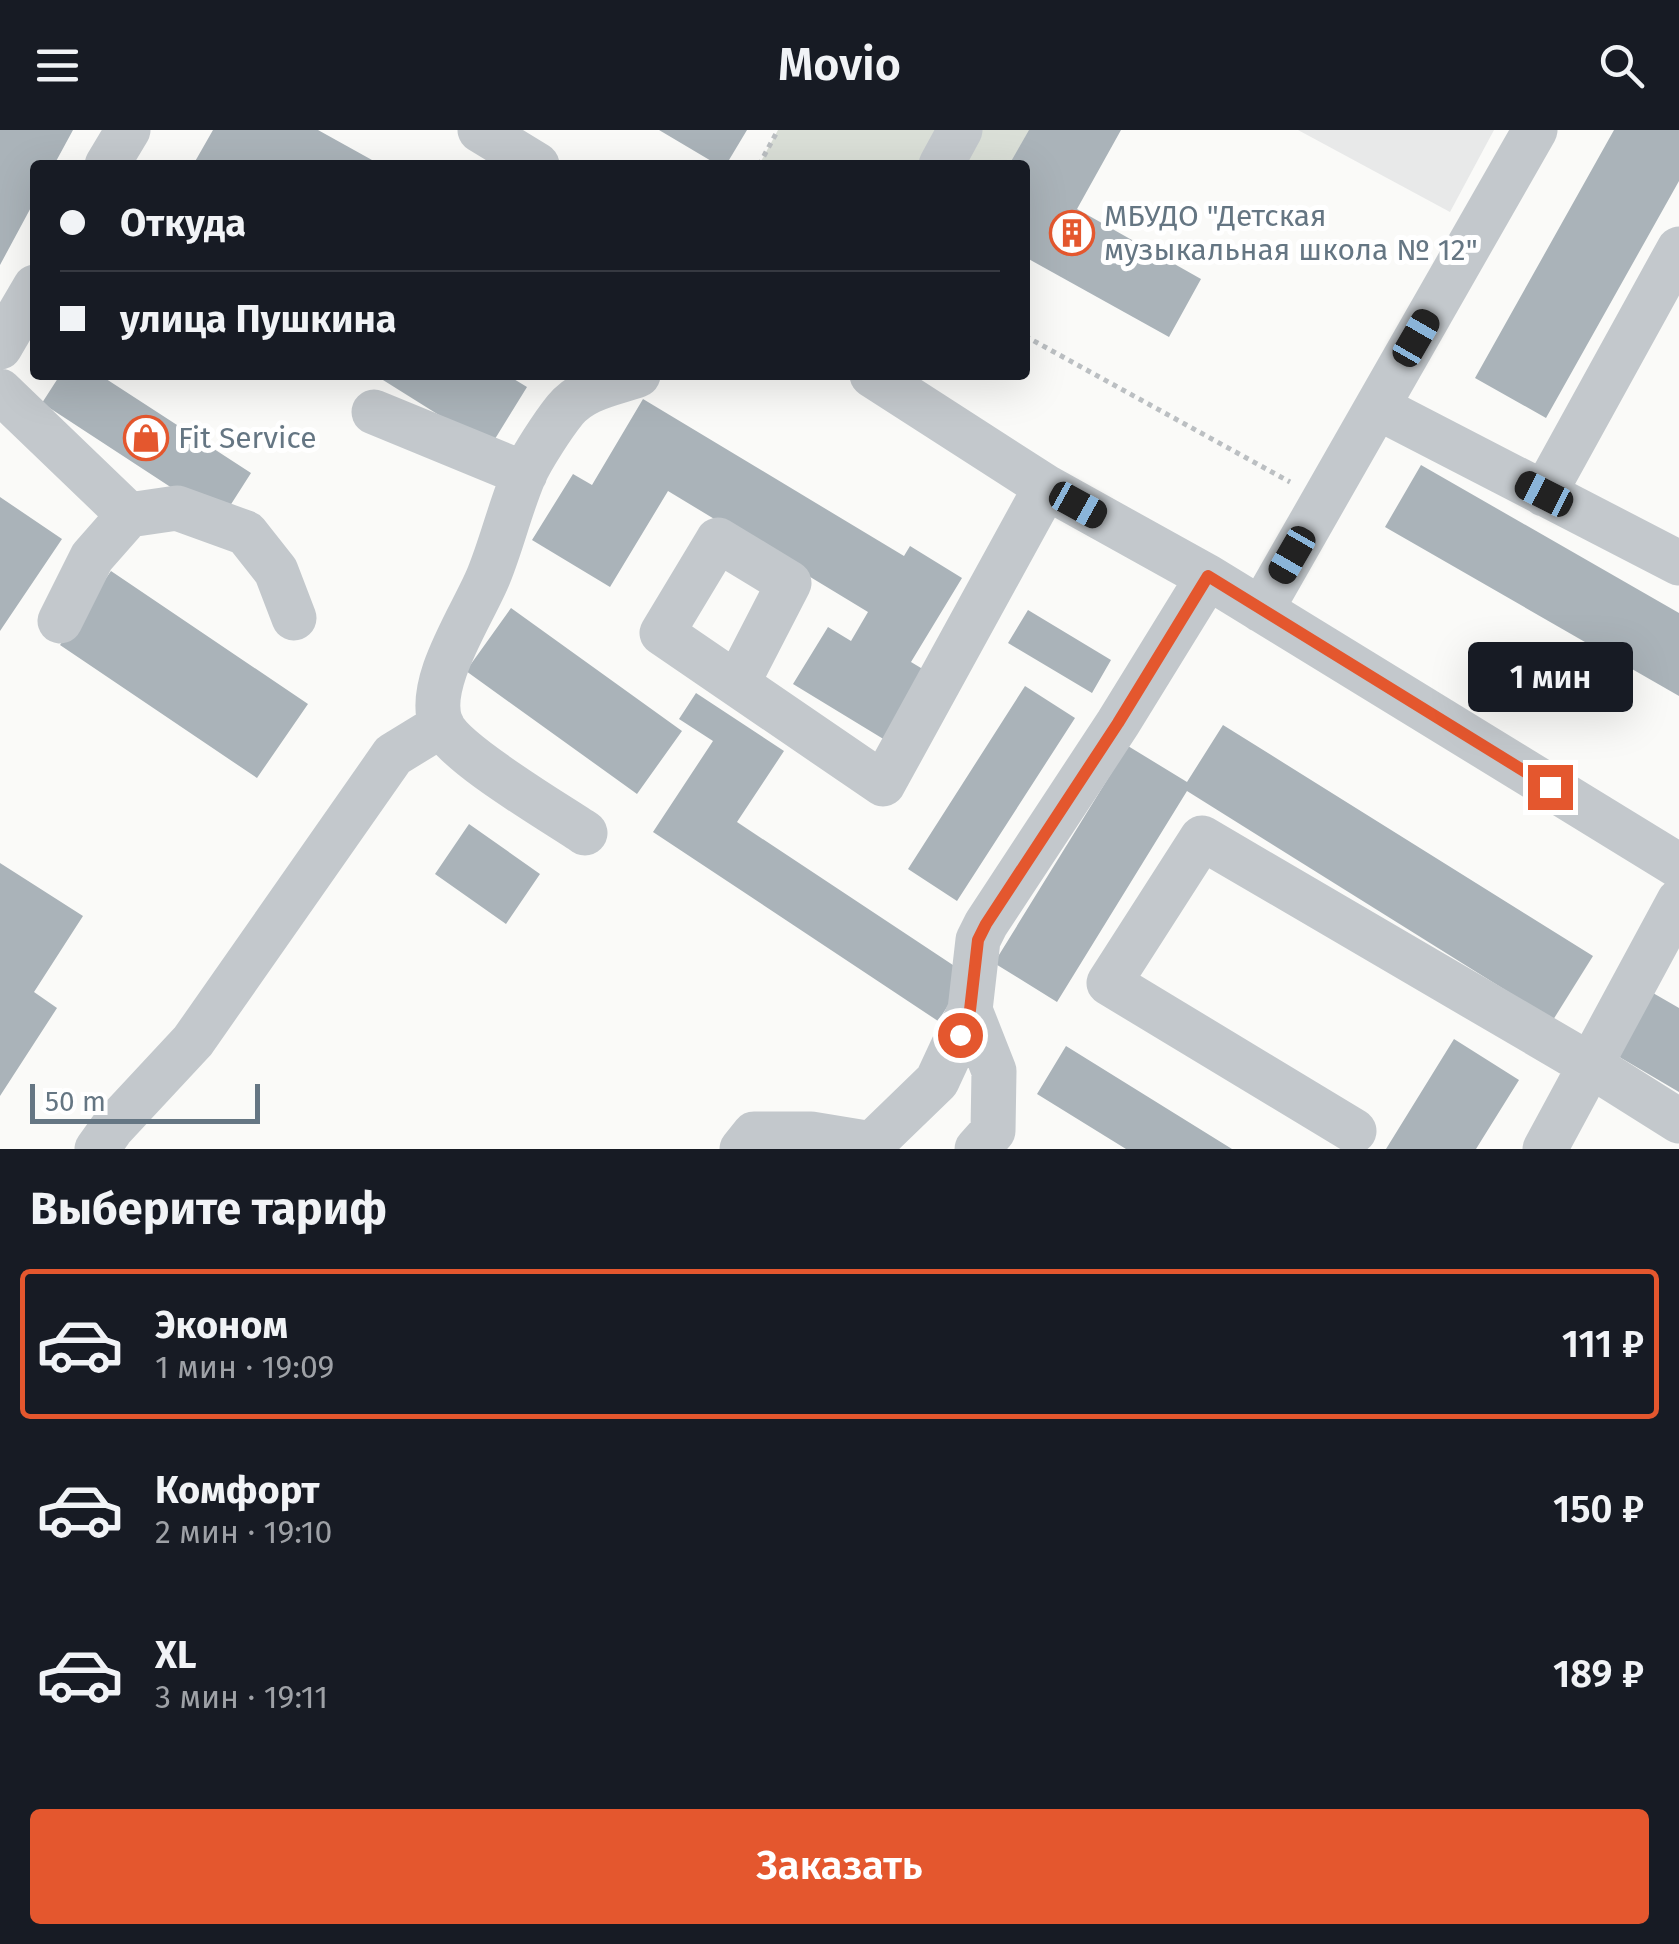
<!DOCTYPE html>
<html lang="ru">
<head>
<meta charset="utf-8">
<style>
  :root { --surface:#171b24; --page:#20242c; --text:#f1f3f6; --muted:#9ea1a6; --line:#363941; --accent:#e4572e }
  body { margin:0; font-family:"Fira Sans",sans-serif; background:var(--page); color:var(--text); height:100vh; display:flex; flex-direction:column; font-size:38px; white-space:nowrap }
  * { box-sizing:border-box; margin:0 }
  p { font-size:32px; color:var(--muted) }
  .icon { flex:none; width:55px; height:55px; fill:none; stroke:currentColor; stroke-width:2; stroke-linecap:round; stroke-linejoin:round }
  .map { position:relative; height:1019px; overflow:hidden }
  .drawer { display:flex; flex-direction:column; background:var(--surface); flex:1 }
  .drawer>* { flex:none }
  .banner { position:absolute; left:30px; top:30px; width:1000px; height:220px; border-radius:10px; box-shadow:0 10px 40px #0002; display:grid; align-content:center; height:220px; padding:0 30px; background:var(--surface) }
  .scale { position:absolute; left:30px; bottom:25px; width:230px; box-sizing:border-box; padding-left:10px; border:5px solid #657683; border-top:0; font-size:28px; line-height:35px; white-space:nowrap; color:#657683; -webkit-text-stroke:8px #fff; paint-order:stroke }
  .end { position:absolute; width:45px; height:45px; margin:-22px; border:12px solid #e4572e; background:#fff; box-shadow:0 0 0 5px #fff }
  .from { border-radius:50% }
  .bubble { position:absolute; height:70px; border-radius:10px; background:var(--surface); box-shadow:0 10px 40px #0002; font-size:32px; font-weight:600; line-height:70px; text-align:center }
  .car { position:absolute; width:30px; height:60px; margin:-30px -15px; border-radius:12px; box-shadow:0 0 8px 2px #0007; background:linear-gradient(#222 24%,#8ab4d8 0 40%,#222 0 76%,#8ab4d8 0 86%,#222 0) }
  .banner b { display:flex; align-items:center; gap:35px; height:95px; font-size:38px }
  .banner b+b { border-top:2px solid var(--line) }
  .banner i { width:25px; height:25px; background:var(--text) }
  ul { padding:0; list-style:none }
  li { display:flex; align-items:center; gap:30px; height:150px; margin:0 20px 15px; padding:0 10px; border:5px solid transparent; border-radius:10px }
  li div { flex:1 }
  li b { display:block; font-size:38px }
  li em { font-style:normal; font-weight:600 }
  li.current { border-color:var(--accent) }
  li>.icon { width:90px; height:90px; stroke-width:1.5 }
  h2 { padding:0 30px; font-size:45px; line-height:120px }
  .action { display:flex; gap:20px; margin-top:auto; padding:20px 30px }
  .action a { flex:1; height:115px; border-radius:10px; background:var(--accent); color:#fff; font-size:40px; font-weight:600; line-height:115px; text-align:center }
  header { display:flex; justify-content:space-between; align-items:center; height:130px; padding:0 30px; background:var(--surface); font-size:45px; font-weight:600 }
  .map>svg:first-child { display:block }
  .built { fill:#e8e9e9 }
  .green { fill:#dadfd7 }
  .building { fill:#aab3b9 }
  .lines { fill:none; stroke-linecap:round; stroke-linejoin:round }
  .path { stroke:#bbbfc2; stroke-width:5; stroke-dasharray:5 5; stroke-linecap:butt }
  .minor { stroke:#c3c8cc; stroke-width:45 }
  .route { stroke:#e4572e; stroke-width:12 }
  .labels { text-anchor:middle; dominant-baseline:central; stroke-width:10; stroke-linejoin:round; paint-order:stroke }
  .poi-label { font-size:30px; fill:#657683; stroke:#fff; text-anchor:start }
</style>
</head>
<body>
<header><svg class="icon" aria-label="menu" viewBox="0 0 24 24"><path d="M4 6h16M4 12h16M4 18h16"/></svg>Movio<svg class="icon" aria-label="search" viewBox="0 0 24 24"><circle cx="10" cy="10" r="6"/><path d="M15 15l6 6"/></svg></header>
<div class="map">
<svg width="1679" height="1019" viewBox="0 0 1679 1019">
  <rect width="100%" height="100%" fill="#fafaf8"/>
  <path class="built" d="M1298 0H1494L1450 82Z"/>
  <path class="green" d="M778 0H1042L1023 35H759Z"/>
  <path class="building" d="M0 0H73L54 35H35V70L0 135Z
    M213 0H318L381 35H193Z
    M659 0H747L726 35H718Z
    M1029 0H1121L1077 79 1201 149 1169 207 1025 127V35H1009Z
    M1614 0H1679V51L1546 288 1475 248Z
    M60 245H100L251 343 221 390 42 273Z
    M375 245H507L527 257 490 317Z
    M643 269 904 426 910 416 962 448 911 532 926 541 885 610 793 554 828 497 851 511 868 482 668 361 610 457 532 410 573 344 592 355Z
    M1421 335 1679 483V566L1385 397Z
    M0 367 62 409 0 501Z
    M111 441 308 574 257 648 60 515Z
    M511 478 682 601 637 664 466 541Z
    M1028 480 1111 530 1092 563 1008 513Z
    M1025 556 1075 588 957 771 908 739Z
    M696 563 784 621 737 692 968 845 938 891 653 702 713 611 679 589Z
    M1223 595 1593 826 1553 890 1187 661 1057 872 994 833 1128 616 1187 652Z
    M469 694 540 744 506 794 435 744Z
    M0 733 83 786 34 862 57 878 0 966Z
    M1653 863 1679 878V962L1616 925Z
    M1454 909 1519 950 1476 1019H1386Z
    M1066 916 1232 1019H1126L1037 964Z"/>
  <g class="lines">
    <path class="path" d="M759 35 778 0
      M1025 206 1290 352"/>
    <path class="minor" d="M480 0 537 35
      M107 35 128 0
      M941 35 960 0
      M0 217 35 157
      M872 245 1046 357 1208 447 1679 736
      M0 261 129 385 92 427 60 491
      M1377 277 1679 433
      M374 282 525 344
      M1544 364 1679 119
      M129 385 177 378 246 403 276 441 294 488
      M1261 480 1535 0
      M737 554 789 453 718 410 662 503 883 654 1046 357
      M585 703C554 682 454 624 441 594 425 553 474 483 489 445 502 413 511 375 524 345 532 327 553 295 565 280 583 258 612 254 638 245
      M970 880 994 941 993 1001 977 1019
      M1354 1001 1109 853 1202 708 1590 935 1679 991
      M97 1019 112 998 193 911 393 625 442 595
      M742 1019 754 1004H811L872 1014 937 951 970 880 978 810 986 794 1118 593 1208 447
      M1545 1019 1679 771"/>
  </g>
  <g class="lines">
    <path class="route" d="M960 905 970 880 978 810 986 794 1118 593 1208 446 1550 657"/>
  </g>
  <defs>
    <symbol id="building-ring" viewBox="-11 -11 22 22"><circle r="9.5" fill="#fff" stroke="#e4572e" stroke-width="1.5"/><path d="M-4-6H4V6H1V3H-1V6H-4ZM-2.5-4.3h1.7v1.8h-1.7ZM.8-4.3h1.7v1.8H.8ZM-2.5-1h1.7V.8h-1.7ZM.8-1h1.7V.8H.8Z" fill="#e4572e"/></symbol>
    <symbol id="shop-ring" viewBox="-11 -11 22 22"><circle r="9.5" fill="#fff" stroke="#e4572e" stroke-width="1.5"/><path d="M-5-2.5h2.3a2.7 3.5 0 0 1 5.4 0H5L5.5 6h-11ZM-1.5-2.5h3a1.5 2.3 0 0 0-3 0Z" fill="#e4572e"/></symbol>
  </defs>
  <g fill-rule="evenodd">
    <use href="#building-ring" x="1047" y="78" width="50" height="50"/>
    <use href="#shop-ring" x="121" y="283" width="50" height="50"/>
  </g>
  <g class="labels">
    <g class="poi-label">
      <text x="1104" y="86">МБУДО "Детская<tspan x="1104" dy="34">музыкальная школа № 12"</tspan></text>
      <text x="178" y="308">Fit Service</text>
    </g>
  </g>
</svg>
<div class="scale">50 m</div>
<i class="end from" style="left:960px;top:905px"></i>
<i class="end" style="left:1550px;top:657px"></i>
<div class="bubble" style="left:1468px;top:512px;width:165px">1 мин</div>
<i class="car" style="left:1416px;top:208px;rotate:30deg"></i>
<i class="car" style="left:1544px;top:364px;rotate:297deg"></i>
<i class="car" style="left:1078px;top:375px;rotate:119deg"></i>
<i class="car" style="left:1292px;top:425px;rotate:210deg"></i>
<div class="banner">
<b><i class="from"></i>Откуда</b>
<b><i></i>улица Пушкина</b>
</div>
</div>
<section class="drawer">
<h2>Выберите тариф</h2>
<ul>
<li class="current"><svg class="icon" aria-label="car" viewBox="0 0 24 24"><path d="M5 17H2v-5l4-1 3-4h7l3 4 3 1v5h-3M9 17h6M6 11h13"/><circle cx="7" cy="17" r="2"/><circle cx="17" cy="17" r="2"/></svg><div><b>Эконом</b><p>1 мин · 19:09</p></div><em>111 ₽</em></li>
<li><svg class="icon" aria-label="car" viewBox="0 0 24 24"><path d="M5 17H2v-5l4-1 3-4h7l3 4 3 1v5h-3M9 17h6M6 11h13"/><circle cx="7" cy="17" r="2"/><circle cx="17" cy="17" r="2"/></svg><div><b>Комфорт</b><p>2 мин · 19:10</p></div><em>150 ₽</em></li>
<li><svg class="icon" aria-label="car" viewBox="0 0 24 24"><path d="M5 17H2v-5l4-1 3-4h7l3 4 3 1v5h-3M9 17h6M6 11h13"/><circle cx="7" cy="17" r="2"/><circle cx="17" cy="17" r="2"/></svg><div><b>XL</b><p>3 мин · 19:11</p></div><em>189 ₽</em></li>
</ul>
<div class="action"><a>Заказать</a></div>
</section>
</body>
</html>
